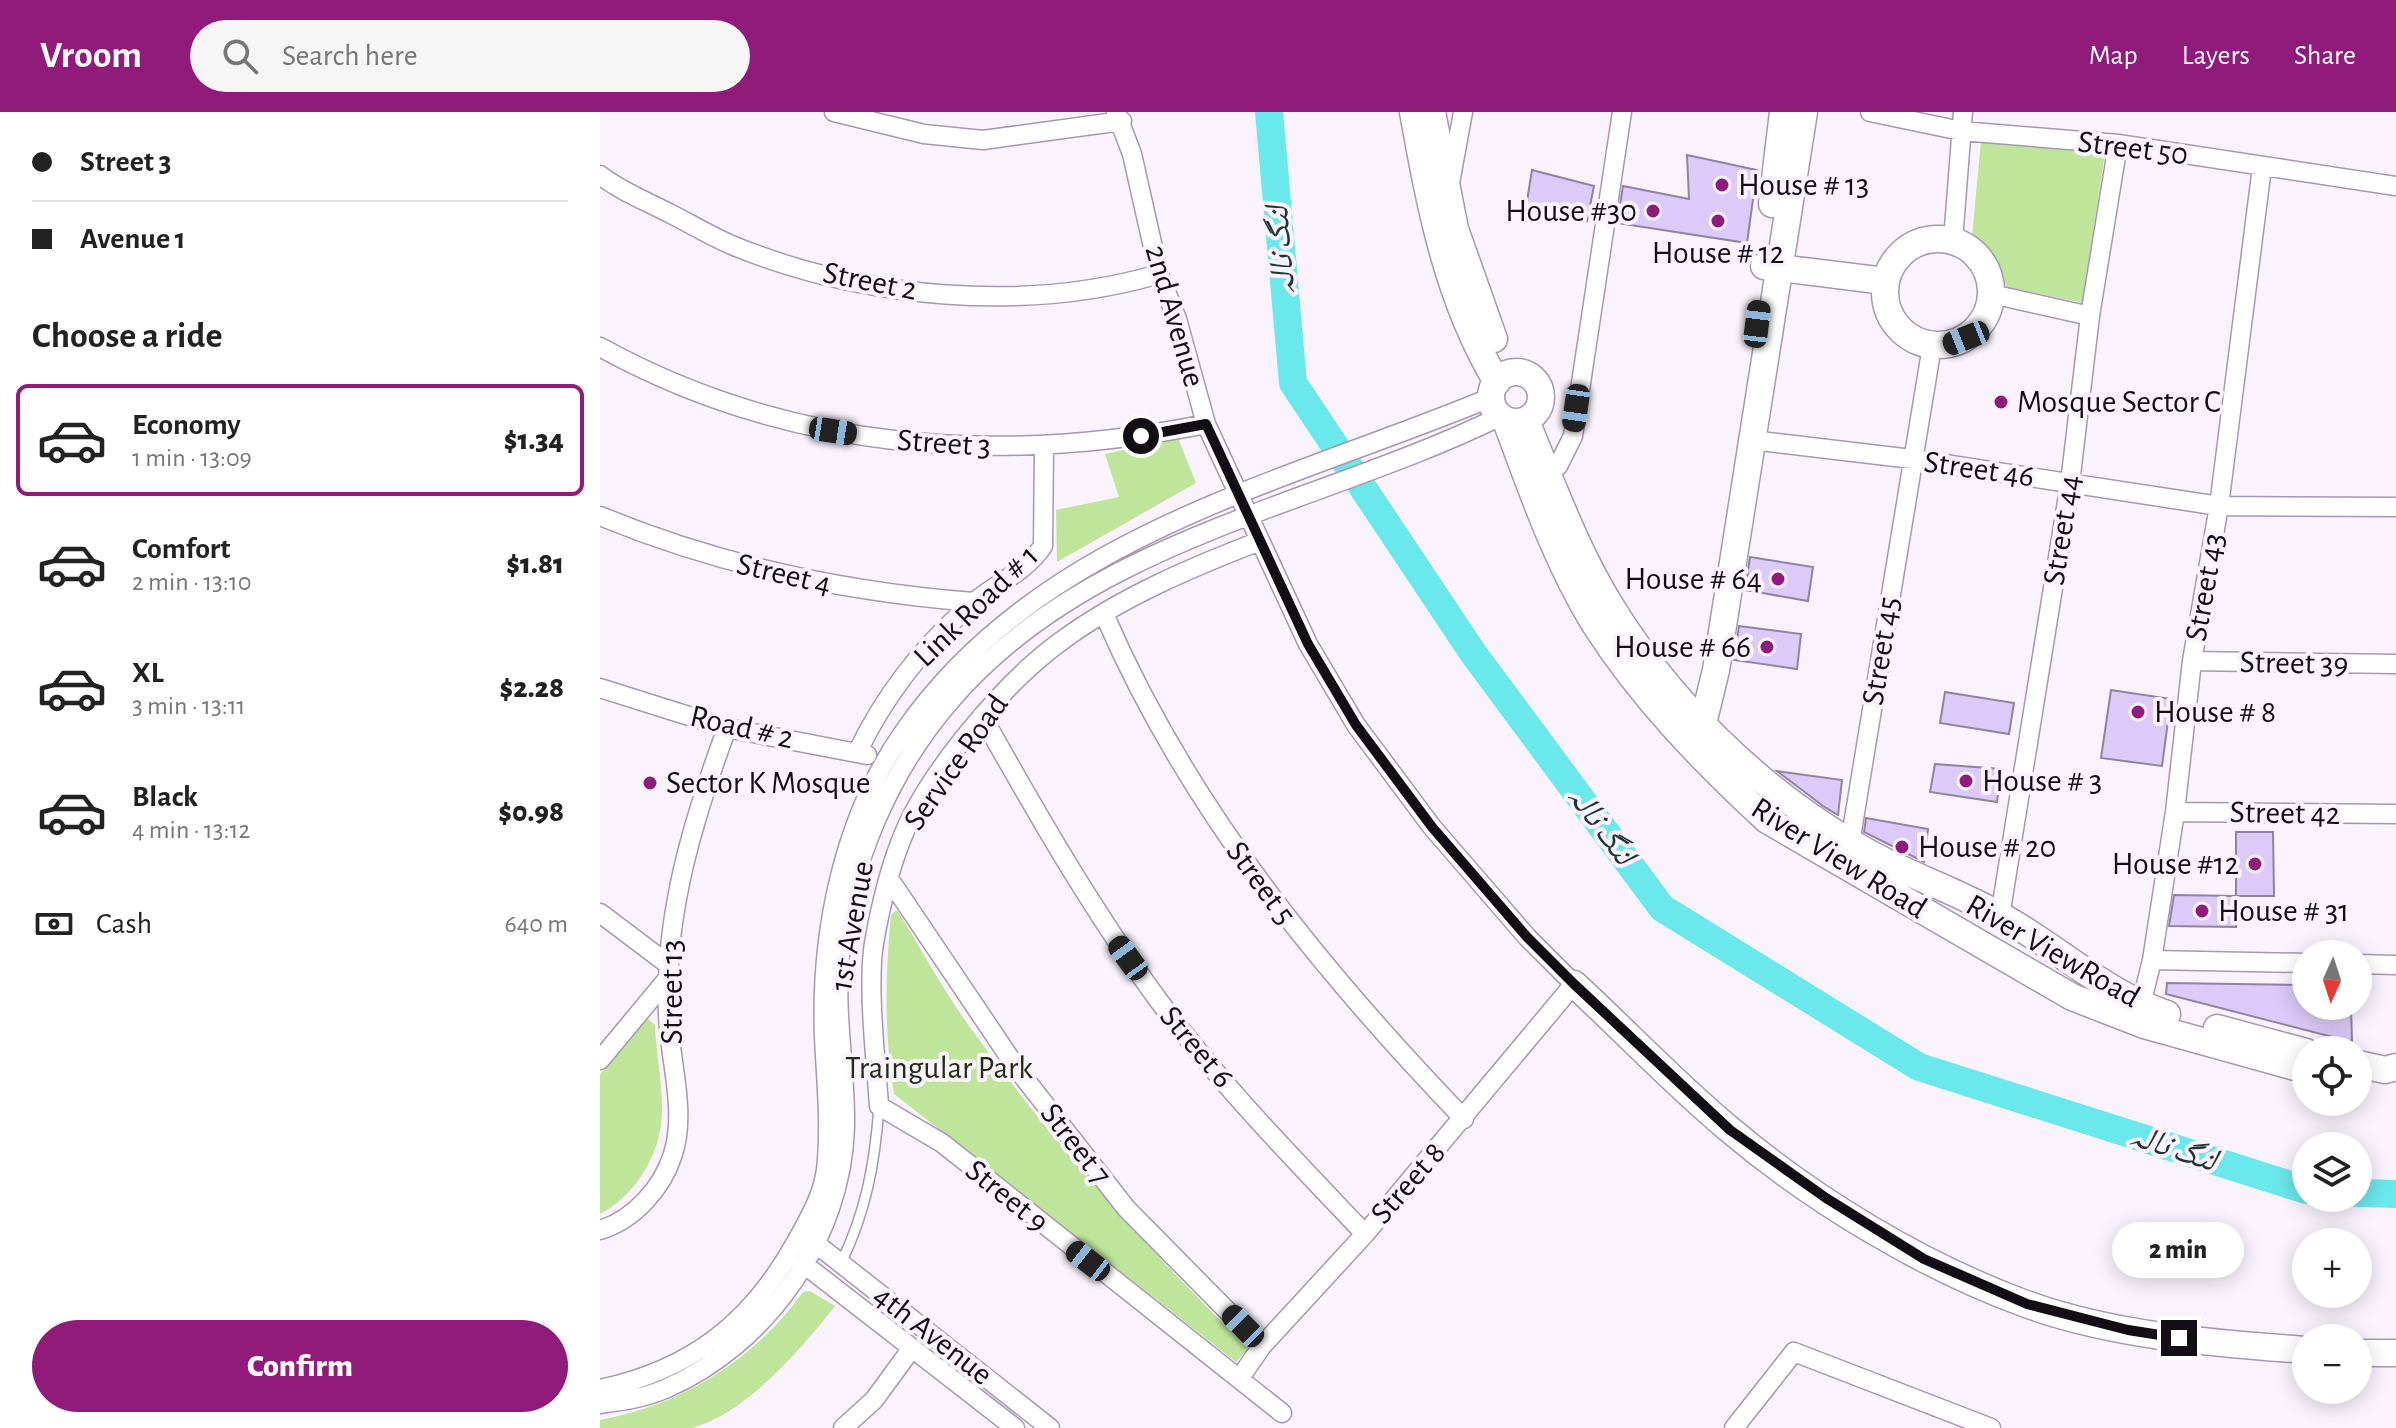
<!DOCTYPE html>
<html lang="en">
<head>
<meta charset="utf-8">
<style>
  :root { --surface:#fff; --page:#f6f6f6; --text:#222; --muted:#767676; --line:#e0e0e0; --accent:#901b7b }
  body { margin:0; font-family:"Alegreya Sans","Noto Naskh Arabic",sans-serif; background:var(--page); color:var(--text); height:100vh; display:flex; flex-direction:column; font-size:30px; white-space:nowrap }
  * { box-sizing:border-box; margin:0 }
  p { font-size:26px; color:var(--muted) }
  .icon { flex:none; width:44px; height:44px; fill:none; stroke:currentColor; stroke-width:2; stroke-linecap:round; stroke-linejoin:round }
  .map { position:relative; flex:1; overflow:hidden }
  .drawer { display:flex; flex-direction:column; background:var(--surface); width:600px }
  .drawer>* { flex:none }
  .top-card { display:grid; align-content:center; height:176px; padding:0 32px; background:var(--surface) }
  .needle { width:52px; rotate:183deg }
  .buttons { position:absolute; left:1692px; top:828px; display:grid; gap:16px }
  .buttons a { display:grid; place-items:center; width:80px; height:80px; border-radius:50%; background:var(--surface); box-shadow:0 4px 20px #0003; font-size:40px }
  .end { position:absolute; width:36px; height:36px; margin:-18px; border:10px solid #130d16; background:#fff; box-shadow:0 0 0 4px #fff }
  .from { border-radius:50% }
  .bubble { position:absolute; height:56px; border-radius:28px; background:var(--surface); box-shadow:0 4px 20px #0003; font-size:26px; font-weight:800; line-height:56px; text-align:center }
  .car { position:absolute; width:24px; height:48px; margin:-24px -12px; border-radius:10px; box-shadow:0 0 6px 2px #0007; background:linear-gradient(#222 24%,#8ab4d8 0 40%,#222 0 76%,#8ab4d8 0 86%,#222 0) }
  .top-card b { display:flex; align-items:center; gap:28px; height:76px; font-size:30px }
  .top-card b+b { border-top:2px solid var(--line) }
  .top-card i { width:20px; height:20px; background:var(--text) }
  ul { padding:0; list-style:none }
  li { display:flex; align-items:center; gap:24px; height:112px; margin:0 16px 12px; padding:0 16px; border:4px solid transparent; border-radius:12px }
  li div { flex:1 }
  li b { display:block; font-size:30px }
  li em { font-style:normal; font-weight:800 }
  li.active { border-color:var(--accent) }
  li>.icon { width:72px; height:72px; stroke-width:1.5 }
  h2 { padding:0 32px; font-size:36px; line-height:96px }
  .pay { display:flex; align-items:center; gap:20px; height:88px; padding:0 32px; font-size:30px }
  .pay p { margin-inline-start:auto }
  .primary-button { display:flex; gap:16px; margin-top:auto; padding:16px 32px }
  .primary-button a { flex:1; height:92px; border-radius:48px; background:var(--accent); color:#fff; font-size:32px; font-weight:800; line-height:92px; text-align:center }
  header { display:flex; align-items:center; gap:48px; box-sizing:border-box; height:112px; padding:0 40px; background:var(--accent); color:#fff }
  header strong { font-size:38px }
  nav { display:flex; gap:44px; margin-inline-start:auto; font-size:28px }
  .search { width:560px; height:72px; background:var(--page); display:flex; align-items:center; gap:20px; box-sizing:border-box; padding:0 28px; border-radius:44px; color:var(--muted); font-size:30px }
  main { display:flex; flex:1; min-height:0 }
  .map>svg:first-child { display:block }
  .green { fill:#bfe59a }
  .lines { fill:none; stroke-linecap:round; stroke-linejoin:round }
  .river { stroke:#6ae8eb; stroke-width:28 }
  .building { fill:#dccaf9; stroke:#8f84a0; stroke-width:2 }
  .lane-casing { stroke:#a797b2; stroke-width:12 }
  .street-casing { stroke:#a797b2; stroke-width:21 }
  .secondary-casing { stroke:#a797b2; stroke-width:29 }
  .lane { stroke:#fff; stroke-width:9 }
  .street { stroke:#fff; stroke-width:18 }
  .secondary { stroke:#fff; stroke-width:26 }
  .route { stroke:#130d16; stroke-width:10 }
  .poi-dot { fill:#901b7b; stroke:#faf3fe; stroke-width:3 }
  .labels { text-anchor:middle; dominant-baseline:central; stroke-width:8; stroke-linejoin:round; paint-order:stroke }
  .street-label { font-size:32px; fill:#130d16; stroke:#faf3fe }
  .poi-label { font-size:32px; fill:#130d16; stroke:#faf3fe; text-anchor:start }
  .park-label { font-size:32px; fill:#212f0f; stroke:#faf3fe }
  .water-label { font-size:34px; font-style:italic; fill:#1f3636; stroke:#faf3fe }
</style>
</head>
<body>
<header>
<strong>Vroom</strong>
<div class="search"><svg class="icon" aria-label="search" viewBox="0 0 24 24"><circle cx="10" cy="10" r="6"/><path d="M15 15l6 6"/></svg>Search here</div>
<nav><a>Map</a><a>Layers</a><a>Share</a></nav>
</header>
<main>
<section class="drawer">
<div class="top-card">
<b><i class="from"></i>Street 3</b>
<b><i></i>Avenue 1</b>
</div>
<h2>Choose a ride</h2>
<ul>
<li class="active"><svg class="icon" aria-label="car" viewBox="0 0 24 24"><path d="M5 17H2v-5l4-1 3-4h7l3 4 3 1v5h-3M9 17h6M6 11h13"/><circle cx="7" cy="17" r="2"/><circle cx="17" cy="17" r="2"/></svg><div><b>Economy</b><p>1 min · 13:09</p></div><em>$1.34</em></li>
<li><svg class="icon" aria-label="car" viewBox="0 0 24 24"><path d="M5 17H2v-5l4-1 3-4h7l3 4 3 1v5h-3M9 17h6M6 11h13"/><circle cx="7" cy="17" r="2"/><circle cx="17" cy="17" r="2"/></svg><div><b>Comfort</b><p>2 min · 13:10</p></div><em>$1.81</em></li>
<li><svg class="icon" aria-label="car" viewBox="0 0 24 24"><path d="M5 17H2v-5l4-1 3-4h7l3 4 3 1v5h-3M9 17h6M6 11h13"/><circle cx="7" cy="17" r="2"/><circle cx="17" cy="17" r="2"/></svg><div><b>XL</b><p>3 min · 13:11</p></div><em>$2.28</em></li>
<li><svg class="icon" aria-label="car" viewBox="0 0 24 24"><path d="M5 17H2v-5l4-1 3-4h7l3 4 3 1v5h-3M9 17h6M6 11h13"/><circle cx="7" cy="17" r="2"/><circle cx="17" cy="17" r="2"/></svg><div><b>Black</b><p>4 min · 13:12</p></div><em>$0.98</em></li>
</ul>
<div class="pay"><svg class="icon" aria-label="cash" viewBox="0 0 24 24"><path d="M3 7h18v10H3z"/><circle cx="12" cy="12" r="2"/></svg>Cash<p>640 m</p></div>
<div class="primary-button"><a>Confirm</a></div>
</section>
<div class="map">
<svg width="1796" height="1316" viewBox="0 0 1796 1316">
  <rect width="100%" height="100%" fill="#faf3fe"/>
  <path class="green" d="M1381 28 1505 40 1483 191 1407 175 1372 125Z
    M578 326 596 371 457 450 456 398 519 385 505 342Z
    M297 798C322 838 344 880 372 918 455 1033 547 1137 648 1236L636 1250 294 982C284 922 285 864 291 803Z
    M48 907 55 913C56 943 65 984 61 1012 57 1048 32 1086 0 1102V963L42 909Z
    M210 1179 235 1194C202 1236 146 1302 92 1316 68 1316 26 1316 0 1316V1308C82 1293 154 1248 203 1180Z"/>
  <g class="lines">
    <path class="river" d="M669 0 693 271 873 541 1062 796 1319 955 1706 1078
      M1758 1081 1796 1082"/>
  </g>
  <path class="building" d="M1087 43 1157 58 1147 131 1017 111 1023 74 1089 87Z
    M932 58 994 74 987 109 926 95Z
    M1150 445 1213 455 1208 489 1145 478Z
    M1139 514 1201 522 1197 557 1134 548Z
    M1511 578 1571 587 1562 654 1501 646Z
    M1345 580 1414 591 1409 622 1340 611Z
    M1335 652 1401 657 1397 690 1330 680Z
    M1177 659 1242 668 1238 703 1223 694Z
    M1266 706 1328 717 1324 750 1264 720Z
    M1636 720H1673L1674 784H1636Z
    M1574 783 1636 784V815L1569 814Z
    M1567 871 1706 873V894H1751L1752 930 1566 882Z"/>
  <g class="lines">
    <defs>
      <path id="lane" d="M241 1151C266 1100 275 1051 279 994"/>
      <path id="street" d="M234 0 324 22 383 28 522 9
        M516 0 532 42 559 162 577 207 606 312 708 532 756 613 832 715 927 825 974 872 765 1122 662 1234 639 1267
        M1270 0 1361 19 1518 32 1796 74
        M0 63C20 79 46 89 69 101 91 112 112 125 134 134 264 187 426 201 559 162
        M850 71 863 0
        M1353 129 1363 0
        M1392 182 1490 204
        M0 235C189 339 398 354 606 312
        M1152 328 1312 347 1619 394 1796 395
        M947 361 958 354 973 324 1022 0
        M0 404C121 454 244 480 374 490
        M660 429C592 455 519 486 460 530 405 570 327 662 302 726 289 758 280 797 274 831 267 875 276 948 279 994L342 1031 682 1301
        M505 504C588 696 720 857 864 1007
        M1592 549 1796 552
        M0 576 127 616 267 643
        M382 604C437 702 492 798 559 889 620 972 694 1047 765 1122
        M258 639C284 585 322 536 367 496 391 474 425 461 443 434L444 335
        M1575 700 1796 702
        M1250 731 1332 234
        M290 768 418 958 526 1096 662 1234
        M0 801 69 853
        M1400 804 1470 371 1490 204 1518 32
        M1552 848 1706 851
        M1758 852 1796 853
        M1541 893 1552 848 1575 700 1592 549 1619 394 1662 55
        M0 948 69 865
        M0 1118C34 1108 63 1075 73 1042 87 998 69 946 68 902 64 803 93 708 127 616
        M215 1131 450 1316
        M205 1153 415 1316
        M0 1277C90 1258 150 1212 195 1132 208 1108 222 1086 226 1058 231 1013 226 969 224 925 220 821 243 707 303 621 439 423 683 372 892 285
        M0 1292C21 1289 45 1286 65 1277 167 1233 242 1126 245 1015 246 957 234 901 240 844 250 751 290 658 351 588 490 426 718 394 901 304
        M243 1316 274 1288 312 1236
        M1134 1316 1194 1240 1391 1316"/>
      <path id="secondary" d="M813 0C830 94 847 187 897 270
        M832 0 855 117 894 227
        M1172 92 1183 0
        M1285 180a53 53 0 1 1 106 0a53 53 0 1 1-106 0Z
        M1164 154 1285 169
        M891 285a25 25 0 1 1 50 0a25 25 0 1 1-50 0Z
        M906 309C931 376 956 449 994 511 1041 585 1103 649 1167 708L1472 885 1544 913 1706 958
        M926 309C952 371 976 439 1012 496 1069 589 1155 673 1248 729 1296 759 1351 776 1401 804 1457 835 1506 882 1567 902
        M1100 624 1116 558 1204 0
        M974 872C1026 920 1075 972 1129 1017 1213 1088 1322 1154 1426 1192 1514 1224 1613 1231 1706 1238
        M1617 916 1706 940
        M1758 952 1785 958 1796 955
        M1758 1241H1796"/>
    </defs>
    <use href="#lane" class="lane-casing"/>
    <use href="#street" class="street-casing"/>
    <use href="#secondary" class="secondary-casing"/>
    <use href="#lane" class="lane"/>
    <use href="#street" class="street"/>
    <use href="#secondary" class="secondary"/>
  </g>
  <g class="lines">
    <path class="route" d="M541 324 606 312 708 532 756 613 832 715 927 825 974 872 1130 1018 1226 1086 1324 1147 1427 1192 1528 1218 1579 1226"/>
  </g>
  <g class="poi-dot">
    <circle cx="1122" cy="73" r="8"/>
    <circle cx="1053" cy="99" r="8"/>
    <circle cx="1118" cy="109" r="8"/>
    <circle cx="1401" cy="290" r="8"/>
    <circle cx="1178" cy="467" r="8"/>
    <circle cx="1167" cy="535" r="8"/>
    <circle cx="1538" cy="600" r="8"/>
    <circle cx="1366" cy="669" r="8"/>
    <circle cx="50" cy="671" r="8"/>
    <circle cx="1302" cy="735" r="8"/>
    <circle cx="1655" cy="752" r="8"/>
    <circle cx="1602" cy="799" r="8"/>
  </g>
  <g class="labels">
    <g class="street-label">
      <text transform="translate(1533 36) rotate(7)">Street 50</text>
      <text transform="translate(270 169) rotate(11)">Street 2</text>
      <text transform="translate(575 204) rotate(74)">2nd Avenue</text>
      <text transform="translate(344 331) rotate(4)">Street 3</text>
      <text transform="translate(1379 357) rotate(8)">Street 46</text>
      <text transform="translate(1462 418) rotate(-81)">Street 44</text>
      <text transform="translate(184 462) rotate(13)">Street 4</text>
      <text transform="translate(1605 475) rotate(-80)">Street 43</text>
      <text transform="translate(376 494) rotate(-44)">Link Road # 1</text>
      <text transform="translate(1281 539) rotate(-81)">Street 45</text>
      <text transform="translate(1694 551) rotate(1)">Street 39</text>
      <text transform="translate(142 615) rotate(13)">Road # 2</text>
      <text transform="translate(356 650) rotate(-55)">Service Road</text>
      <text transform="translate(1685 701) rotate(1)">Street 42</text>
      <text transform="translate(1239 746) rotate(32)">River View Road</text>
      <text transform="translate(661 771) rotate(54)">Street 5</text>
      <text transform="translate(252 814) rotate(-80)">1st Avenue</text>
      <text transform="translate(1453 839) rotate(30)">River ViewRoad</text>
      <text transform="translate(72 880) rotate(-90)">Street 13</text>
      <text transform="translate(597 935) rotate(50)">Street 6</text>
      <text transform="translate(476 1032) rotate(52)">Street 7</text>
      <text transform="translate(808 1071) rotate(-49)">Street 8</text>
      <text transform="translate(407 1084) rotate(39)">Street 9</text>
      <text transform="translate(333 1223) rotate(38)">4th Avenue</text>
    </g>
    <g class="poi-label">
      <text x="1138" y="73">House # 13</text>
      <text x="1037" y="99" text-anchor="end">House #30</text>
      <text x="1118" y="141" text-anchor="middle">House # 12</text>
      <text x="1417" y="290">Mosque Sector C</text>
      <text x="1162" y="467" text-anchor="end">House # 64</text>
      <text x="1151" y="535" text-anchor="end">House # 66</text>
      <text x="1554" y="600">House # 8</text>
      <text x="1382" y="669">House # 3</text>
      <text x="66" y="671">Sector K Mosque</text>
      <text x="1318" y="735">House # 20</text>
      <text x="1639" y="752" text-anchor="end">House #12</text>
      <text x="1618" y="799">House # 31</text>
    </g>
    <g class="park-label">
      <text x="339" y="956">Traingular Park</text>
    </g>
    <g class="water-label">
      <text transform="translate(681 139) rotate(-95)">لنگ نالہ</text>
      <text transform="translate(1001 713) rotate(53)">لنگ نالہ</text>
      <text transform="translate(1573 1036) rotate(18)">لنگ نالہ</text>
    </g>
  </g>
</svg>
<div class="buttons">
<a><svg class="needle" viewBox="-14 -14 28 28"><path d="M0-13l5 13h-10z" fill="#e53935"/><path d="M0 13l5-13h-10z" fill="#767676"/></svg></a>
<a><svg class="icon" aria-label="locate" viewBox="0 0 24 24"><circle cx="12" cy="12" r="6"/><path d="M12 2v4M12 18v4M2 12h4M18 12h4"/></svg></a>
<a><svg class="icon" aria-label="layers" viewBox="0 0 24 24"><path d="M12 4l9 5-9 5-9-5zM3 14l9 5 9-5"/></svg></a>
<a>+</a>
<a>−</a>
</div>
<i class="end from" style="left:541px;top:324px"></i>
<i class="end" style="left:1579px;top:1226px"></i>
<div class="bubble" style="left:1512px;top:1110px;width:132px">2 min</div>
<i class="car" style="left:1157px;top:212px;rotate:7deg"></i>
<i class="car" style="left:1366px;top:226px;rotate:248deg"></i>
<i class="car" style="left:976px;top:296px;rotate:188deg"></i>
<i class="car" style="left:233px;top:319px;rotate:99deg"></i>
<i class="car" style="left:528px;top:846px;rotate:324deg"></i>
<i class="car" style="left:488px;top:1149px;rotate:308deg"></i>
<i class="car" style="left:643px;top:1214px;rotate:315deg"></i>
</div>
</main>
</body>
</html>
